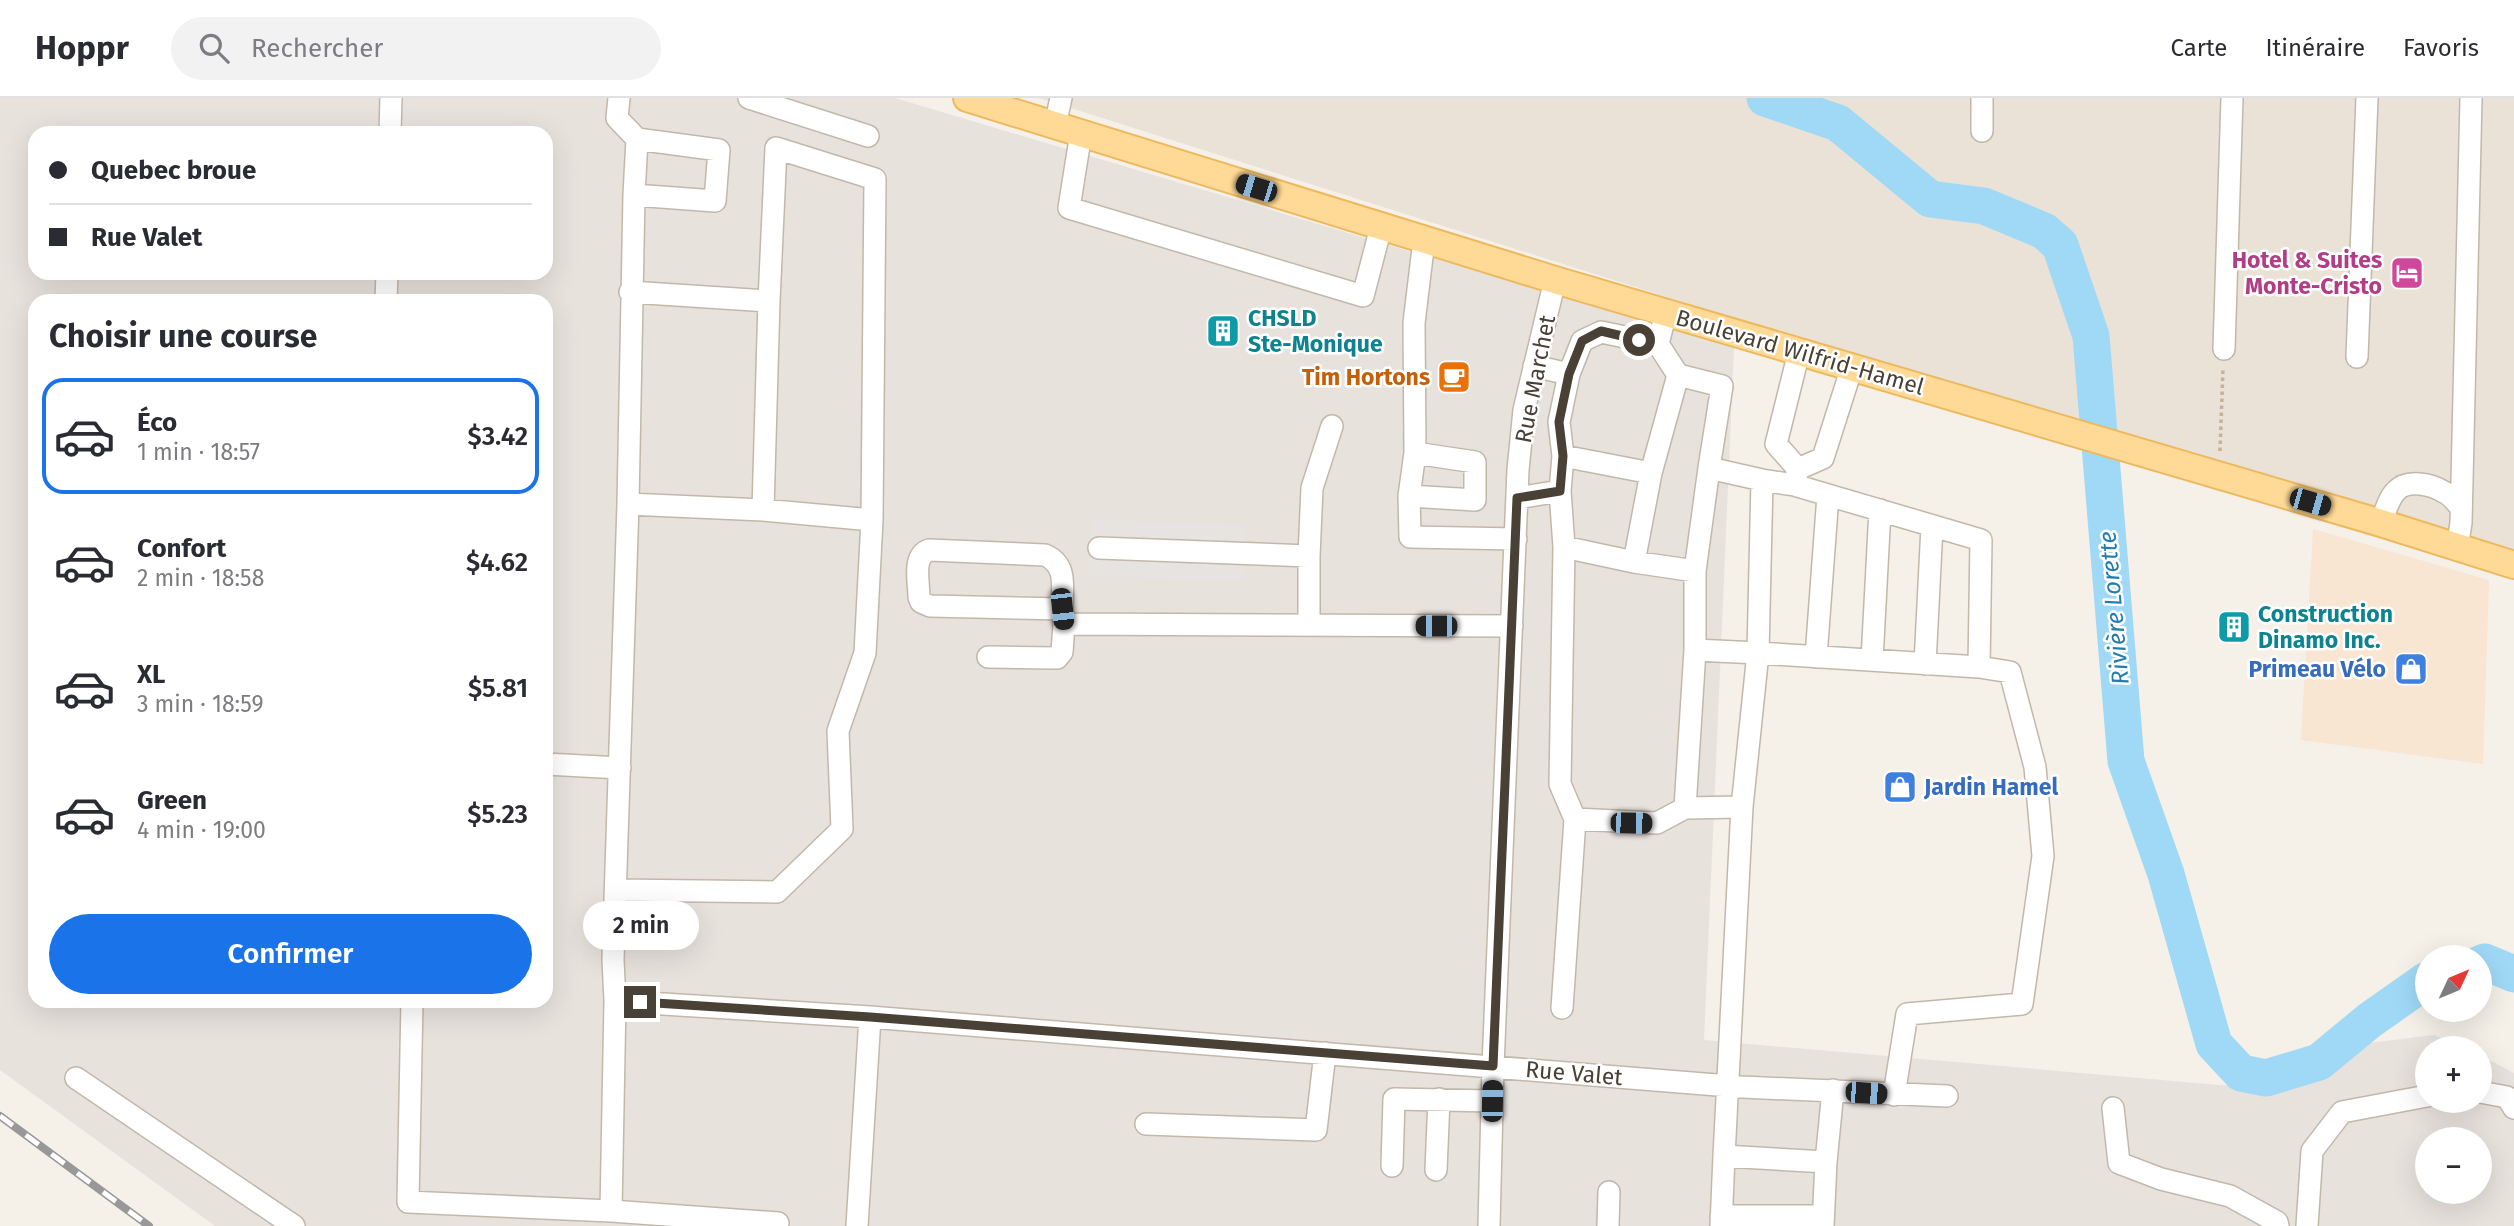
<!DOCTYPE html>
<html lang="fr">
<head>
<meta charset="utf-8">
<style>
  :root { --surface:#fff; --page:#f2f2f3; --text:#2b2b33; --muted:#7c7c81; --line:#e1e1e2; --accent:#1a73e8 }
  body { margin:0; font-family:"Fira Sans",sans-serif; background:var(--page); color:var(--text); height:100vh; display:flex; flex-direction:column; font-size:26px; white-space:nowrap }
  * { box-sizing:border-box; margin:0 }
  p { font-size:23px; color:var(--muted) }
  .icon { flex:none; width:38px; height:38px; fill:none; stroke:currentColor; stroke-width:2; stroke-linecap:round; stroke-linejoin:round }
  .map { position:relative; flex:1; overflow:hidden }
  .drawer { position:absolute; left:28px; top:196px; width:525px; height:714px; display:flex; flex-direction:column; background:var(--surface); border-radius:21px; box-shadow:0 7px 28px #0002 }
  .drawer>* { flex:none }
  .top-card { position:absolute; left:28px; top:28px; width:525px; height:154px; border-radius:21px; box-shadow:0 7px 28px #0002; display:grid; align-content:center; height:154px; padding:0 21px; background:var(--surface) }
  .needle { width:46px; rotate:46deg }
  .controls { position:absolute; left:2415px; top:847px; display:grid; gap:14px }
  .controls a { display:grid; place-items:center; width:77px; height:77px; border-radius:50%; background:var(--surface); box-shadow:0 7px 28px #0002; font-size:35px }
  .end { position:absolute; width:32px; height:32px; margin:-16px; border:9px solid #494036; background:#fff; box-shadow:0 0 0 4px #fff }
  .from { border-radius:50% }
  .bubble { position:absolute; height:49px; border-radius:24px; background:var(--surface); box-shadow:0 7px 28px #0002; font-size:23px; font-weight:600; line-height:49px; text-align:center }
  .car { position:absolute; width:21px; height:42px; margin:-21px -10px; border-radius:9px; box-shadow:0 0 5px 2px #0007; background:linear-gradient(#222 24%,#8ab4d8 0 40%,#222 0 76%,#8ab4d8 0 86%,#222 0) }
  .top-card b { display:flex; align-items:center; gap:24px; height:66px; font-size:26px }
  .top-card b+b { border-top:2px solid var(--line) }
  .top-card i { width:18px; height:18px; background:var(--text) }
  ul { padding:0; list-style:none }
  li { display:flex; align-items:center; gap:21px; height:116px; margin:0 14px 10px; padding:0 7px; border:4px solid transparent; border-radius:21px }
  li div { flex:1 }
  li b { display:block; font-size:26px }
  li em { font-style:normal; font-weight:600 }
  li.current { border-color:var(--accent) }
  li>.icon { width:63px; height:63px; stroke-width:1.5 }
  h2 { padding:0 21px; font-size:32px; line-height:84px }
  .primary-button { display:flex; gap:14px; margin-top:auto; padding:14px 21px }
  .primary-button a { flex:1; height:80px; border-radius:42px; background:var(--accent); color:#fff; font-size:28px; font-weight:600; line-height:80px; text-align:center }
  header { display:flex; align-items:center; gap:42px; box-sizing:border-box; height:98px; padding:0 35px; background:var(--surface); border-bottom:2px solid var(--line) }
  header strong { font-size:33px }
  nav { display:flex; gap:38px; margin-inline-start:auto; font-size:24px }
  .search { width:490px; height:63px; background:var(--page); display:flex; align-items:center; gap:18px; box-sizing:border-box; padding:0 24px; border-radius:38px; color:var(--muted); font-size:26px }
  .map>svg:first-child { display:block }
  .residential { fill:#eae2d6 }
  .commercial { fill:#f8e5d2 }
  .industrial { fill:#e8e2dd; fill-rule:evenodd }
  .parking { fill:#e6e3e0 }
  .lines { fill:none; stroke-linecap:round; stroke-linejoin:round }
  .river { stroke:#a0d9f6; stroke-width:37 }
  .minor-casing { stroke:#c2b8aa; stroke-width:24 }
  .major-casing { stroke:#edb85e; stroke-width:30 }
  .path { stroke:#c5b29a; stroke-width:3.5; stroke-dasharray:3.5 3.5; stroke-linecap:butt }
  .minor { stroke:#fff; stroke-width:21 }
  .major { stroke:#ffda97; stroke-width:26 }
  .rail-casing { stroke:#989898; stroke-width:8 }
  .rail { stroke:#fff; stroke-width:5; stroke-dasharray:16; stroke-linecap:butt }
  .route { stroke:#494036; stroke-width:9 }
  .labels { text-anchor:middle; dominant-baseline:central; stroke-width:5; stroke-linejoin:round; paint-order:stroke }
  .hotel-label { font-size:23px; font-weight:bold; fill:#b23c85; stroke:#fff; text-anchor:end }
  .culture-label { font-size:23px; font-weight:bold; fill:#0d838f; stroke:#fff; text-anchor:start }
  .street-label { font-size:23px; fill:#494036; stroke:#fff }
  .food-label { font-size:23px; font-weight:bold; fill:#c56008; stroke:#fff; text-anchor:end }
  .shop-label { font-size:23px; font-weight:bold; fill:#366cbe; stroke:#fff; text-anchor:end }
  .water-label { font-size:24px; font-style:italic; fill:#247cae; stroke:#fff }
</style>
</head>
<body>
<header>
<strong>Hoppr</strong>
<div class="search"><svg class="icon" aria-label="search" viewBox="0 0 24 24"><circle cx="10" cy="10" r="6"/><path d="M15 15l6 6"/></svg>Rechercher</div>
<nav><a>Carte</a><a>Itinéraire</a><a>Favoris</a></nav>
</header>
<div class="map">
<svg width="2514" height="1128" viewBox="0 0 2514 1128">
  <rect width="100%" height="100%" fill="#f5f0e8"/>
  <path class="residential" d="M1039 0H2514V467L2457 449Z"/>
  <path class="commercial" d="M2313 431 2489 482 2483 666 2301 642Z"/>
  <path class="industrial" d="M0 0H895L1734 250 1704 942 2219 987 2294 988 2369 945 2434 937 2464 950H2427V1003H2480V957L2514 975V1128H215L0 972ZM35 35H546V175H35ZM35 203H546V903H35ZM2427 1041H2480V1094H2427Z"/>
  <path class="parking" d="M1091 422 1245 428 1243 484 1089 478Z"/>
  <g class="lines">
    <path class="river" d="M1765 0 1838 25 1930 101 1984 108 2044 133 2060 147 2091 238 2126 663 2166 776 2214 946 2241 975 2266 980 2319 964 2370 922 2427 882
      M2480 866 2485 864 2514 876"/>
    <defs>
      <path id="minor" d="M749 0 868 38
        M1055 27 1061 0
        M1982 33V0
        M390 35 391 0
        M1081 35 1069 110 1363 198 1381 129
        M634 97 637 41
        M386 203 387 175
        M1666 214 1658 246 1678 277 1722 288 1709 370 1762 382
        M2224 251 2232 0
        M2357 259 2367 0
        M1534 268 1569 276 1582 243 1601 234 1658 246
        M1569 276 1559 324 1563 358 1651 375 1678 277
        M1415 355 1414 225 1424 142
        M1798 371 1776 346 1799 254
        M1798 371 1823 360 1852 269
        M1794 387 1762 382 1758 555 1979 569 1981 442 1794 387 1798 371
        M1560 393 1564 449 1634 464 1695 473 1709 370
        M1409 398 1415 355 1475 364V402L1409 398 1410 439 1516 441
        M1517 400 1560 393 1563 358
        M628 406 763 412 769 203 630 194
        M763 412 872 422 875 81 776 50 769 203
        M2381 425C2385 415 2388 401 2396 393 2407 381 2431 386 2444 394 2451 397 2456 404 2461 410
        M1564 449 1560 686 1575 721
        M2457 449 2461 425 2471 0
        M1099 450 1309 458V527
        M1309 458 1312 390 1332 328
        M1634 464 1651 375
        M1062 511C1062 490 1068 467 1045 457L929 452C912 458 919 484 919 499L921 504 930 508 1062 511 1064 526
        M1695 552 1685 710 1742 709 1758 555 1695 552V473
        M988 559 1057 560 1062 554 1064 526 1512 528
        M1816 559 1828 397
        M1872 562 1880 412
        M1925 566 1932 428
        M546 666 620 670
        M616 792 777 794 842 731 838 633 865 555 872 422
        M412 903 408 1104 611 1113 615 903 613 862 628 406 634 97 715 103 719 52 637 41 617 20 619 0
        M615 903 870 919 1742 989 1947 998
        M1562 910 1575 721 1657 725 1685 710
        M76 980 294 1128
        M2480 994 2507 999 2514 1010
        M1894 997 1907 916 2022 906 2043 758 2035 669 2010 574 1979 569
        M2113 1010 2119 1065 2161 1081 2230 1098 2277 1124 2278 1128
        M1146 1026 1316 1032 1325 955
        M1724 1058 1742 709
        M1826 1064 1833 992
        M1392 1068 1394 1001 1492 1003
        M1436 1072 1439 1001
        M611 1113 778 1125
        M1721 1118H1823
        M857 1128 870 919
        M1489 1128 1493 968 1518 372 1524 312 1555 182
        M1608 1128 1609 1094
        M1721 1128 1724 1058 1826 1064 1823 1128
        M2307 1128 2312 1053 2342 1014 2427 998"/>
      <path id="major" d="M967 0 1555 182 2381 425 2514 467"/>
    </defs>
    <use href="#minor" class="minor-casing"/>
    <use href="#major" class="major-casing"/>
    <path class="path" d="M2220 353 2223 271"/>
    <use href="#minor" class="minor"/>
    <use href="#major" class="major"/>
    <defs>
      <path id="rail" d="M0 1018 149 1128"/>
    </defs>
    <use href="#rail" class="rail-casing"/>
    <use href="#rail" class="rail"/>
  </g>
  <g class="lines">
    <path class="route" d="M640 904 870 919 1493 968 1517 400 1560 393 1563 358 1559 324 1569 276 1582 243 1601 233 1639 242"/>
  </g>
  <defs>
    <symbol id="hotel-square" viewBox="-11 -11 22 22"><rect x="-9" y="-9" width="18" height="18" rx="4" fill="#d1479c" stroke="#fff"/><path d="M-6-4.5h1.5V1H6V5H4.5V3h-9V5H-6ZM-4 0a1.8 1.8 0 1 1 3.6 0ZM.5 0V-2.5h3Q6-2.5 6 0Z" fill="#fff"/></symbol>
    <symbol id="building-square" viewBox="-11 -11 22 22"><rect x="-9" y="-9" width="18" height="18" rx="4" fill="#0f9aa8" stroke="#fff"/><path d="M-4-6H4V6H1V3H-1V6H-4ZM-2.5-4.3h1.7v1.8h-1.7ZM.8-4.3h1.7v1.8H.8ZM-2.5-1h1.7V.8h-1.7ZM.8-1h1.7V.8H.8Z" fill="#fff"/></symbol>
    <symbol id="cafe-square" viewBox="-11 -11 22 22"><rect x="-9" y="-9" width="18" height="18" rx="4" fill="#e8710a" stroke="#fff"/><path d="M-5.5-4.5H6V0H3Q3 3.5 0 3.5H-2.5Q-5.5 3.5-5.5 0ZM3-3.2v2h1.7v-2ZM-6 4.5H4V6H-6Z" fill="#fff"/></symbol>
    <symbol id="shop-square" viewBox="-11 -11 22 22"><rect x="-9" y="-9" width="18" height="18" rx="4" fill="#3f7fe0" stroke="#fff"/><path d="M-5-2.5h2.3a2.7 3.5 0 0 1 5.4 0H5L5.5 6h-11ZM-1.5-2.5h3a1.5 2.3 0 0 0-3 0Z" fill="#fff"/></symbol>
  </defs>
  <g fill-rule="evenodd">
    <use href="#hotel-square" x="2388" y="156" width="38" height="38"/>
    <use href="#building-square" x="1204" y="214" width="38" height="38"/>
    <use href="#cafe-square" x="1435" y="260" width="38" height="38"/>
    <use href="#building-square" x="2215" y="510" width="38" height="38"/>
    <use href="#shop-square" x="2392" y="552" width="38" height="38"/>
    <use href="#shop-square" x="1881" y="670" width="38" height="38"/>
  </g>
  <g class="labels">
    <g class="hotel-label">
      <text x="2382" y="162">Hotel &amp; Suites<tspan x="2382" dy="26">Monte-Cristo</tspan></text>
    </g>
    <g class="culture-label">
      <text x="1248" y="220">CHSLD<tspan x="1248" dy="26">Ste-Monique</tspan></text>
      <text x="2258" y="516">Construction<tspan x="2258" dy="26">Dinamo Inc.</tspan></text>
    </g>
    <g class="street-label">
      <text transform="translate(1800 254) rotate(16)">Boulevard Wilfrid-Hamel</text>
      <text transform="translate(1535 281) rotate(-79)">Rue Marchet</text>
      <text transform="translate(1574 975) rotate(5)">Rue Valet</text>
    </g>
    <g class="food-label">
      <text x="1430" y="279">Tim Hortons</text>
    </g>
    <g class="shop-label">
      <text x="2386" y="571">Primeau Vélo</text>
      <text x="1924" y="689" text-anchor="start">Jardin Hamel</text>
    </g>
    <g class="water-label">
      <text transform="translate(2114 510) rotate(-95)">Rivière Lorette</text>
    </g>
  </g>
</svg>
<div class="controls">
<a><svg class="needle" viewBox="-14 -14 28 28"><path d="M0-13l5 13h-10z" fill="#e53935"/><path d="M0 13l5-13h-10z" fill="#7c7c81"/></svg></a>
<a>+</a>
<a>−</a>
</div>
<i class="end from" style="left:1639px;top:242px"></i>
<i class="end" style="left:640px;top:904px"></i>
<div class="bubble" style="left:583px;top:803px;width:116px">2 min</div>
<i class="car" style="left:1256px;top:90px;rotate:287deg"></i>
<i class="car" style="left:2310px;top:404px;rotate:106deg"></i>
<i class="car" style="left:1062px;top:511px;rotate:174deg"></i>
<i class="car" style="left:1436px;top:528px;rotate:270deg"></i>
<i class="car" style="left:1631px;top:725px;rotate:91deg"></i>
<i class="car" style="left:1866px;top:995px;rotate:94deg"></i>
<i class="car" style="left:1492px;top:1003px;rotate:1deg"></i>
<div class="top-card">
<b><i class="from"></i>Quebec broue</b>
<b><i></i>Rue Valet</b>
</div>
<section class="drawer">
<h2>Choisir une course</h2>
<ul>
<li class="current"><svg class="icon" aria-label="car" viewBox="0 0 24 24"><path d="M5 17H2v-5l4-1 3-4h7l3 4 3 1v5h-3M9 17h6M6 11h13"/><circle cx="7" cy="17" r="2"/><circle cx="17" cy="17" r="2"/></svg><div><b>Éco</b><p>1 min · 18:57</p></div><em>$3.42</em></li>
<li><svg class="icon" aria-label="car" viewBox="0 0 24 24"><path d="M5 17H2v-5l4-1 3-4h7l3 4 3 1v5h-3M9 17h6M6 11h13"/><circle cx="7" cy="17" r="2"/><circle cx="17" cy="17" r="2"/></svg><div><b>Confort</b><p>2 min · 18:58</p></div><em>$4.62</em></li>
<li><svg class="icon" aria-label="car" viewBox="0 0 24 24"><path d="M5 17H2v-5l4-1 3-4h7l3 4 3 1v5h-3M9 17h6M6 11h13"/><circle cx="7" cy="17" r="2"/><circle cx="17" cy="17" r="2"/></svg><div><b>XL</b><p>3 min · 18:59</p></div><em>$5.81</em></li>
<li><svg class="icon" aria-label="car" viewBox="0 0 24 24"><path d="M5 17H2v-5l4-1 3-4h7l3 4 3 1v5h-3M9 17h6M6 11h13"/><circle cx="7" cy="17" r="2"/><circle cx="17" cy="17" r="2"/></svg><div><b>Green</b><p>4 min · 19:00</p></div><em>$5.23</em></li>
</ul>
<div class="primary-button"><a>Confirmer</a></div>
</section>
</div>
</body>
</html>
